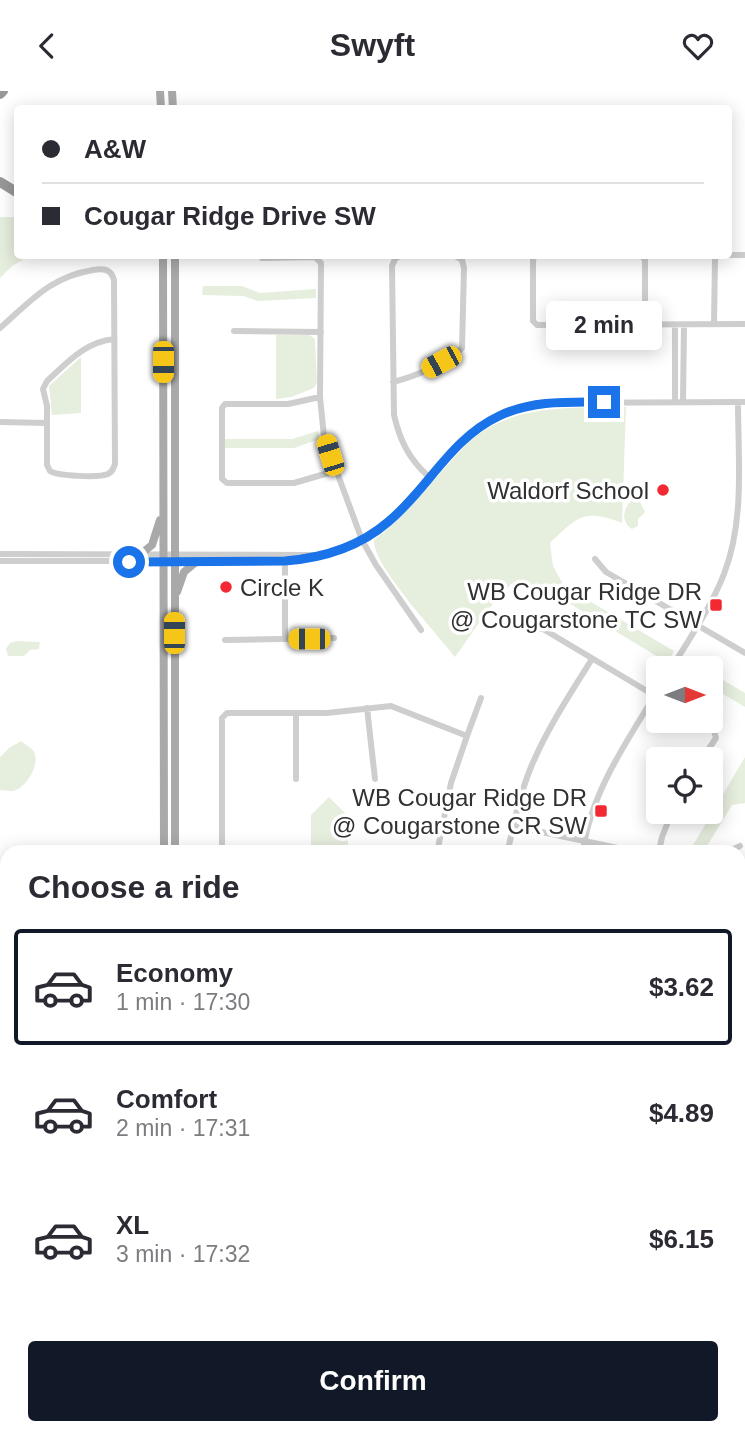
<!DOCTYPE html>
<html lang="en">
<head>
<meta charset="utf-8">
<style>
  :root { --surface:#fff; --page:#f2f2f3; --text:#2b2b33; --muted:#7c7c81; --line:#e1e1e2; --accent:#111827 }
  body { margin:0; font-family:Helvetica,sans-serif; background:var(--page); color:var(--text); height:100vh; display:flex; flex-direction:column; font-size:26px; white-space:nowrap }
  * { box-sizing:border-box; margin:0 }
  p { font-size:23px; color:var(--muted) }
  .icon { flex:none; width:38px; height:38px; fill:none; stroke:currentColor; stroke-width:2; stroke-linecap:round; stroke-linejoin:round }
  .map { position:relative; flex:1; overflow:hidden }
  .panel { position:absolute; left:0px; top:754px; width:746px; height:590px; display:flex; flex-direction:column; background:var(--surface); border-radius:21px 21px 0 0; box-shadow:0 4px 18px #0003 }
  .panel>* { flex:none }
  .banner { position:absolute; left:14px; top:14px; width:718px; height:154px; border-radius:7px; box-shadow:0 4px 18px #0003; display:grid; align-content:center; height:154px; padding:0 28px; background:var(--surface) }
  .needle { width:46px; rotate:90deg }
  .fabs { position:absolute; left:646px; top:565px; display:grid; gap:14px }
  .fabs a { display:grid; place-items:center; width:77px; height:77px; border-radius:7px; background:var(--surface); box-shadow:0 4px 18px #0003; font-size:35px }
  .end { position:absolute; width:32px; height:32px; margin:-16px; border:9px solid #1a73e8; background:#fff; box-shadow:0 0 0 4px #fff }
  .from { border-radius:50% }
  .bubble { position:absolute; height:49px; border-radius:7px; background:var(--surface); box-shadow:0 4px 18px #0003; font-size:23px; font-weight:600; line-height:49px; text-align:center }
  .car { position:absolute; width:21px; height:42px; margin:-21px -10px; border-radius:9px; box-shadow:0 0 5px 2px #0007; background:linear-gradient(#f5c518 24%,#345 0 40%,#f5c518 0 76%,#345 0 86%,#f5c518 0) }
  .banner b { display:flex; align-items:center; gap:24px; height:66px; font-size:26px }
  .banner b+b { border-top:2px solid var(--line) }
  .banner i { width:18px; height:18px; background:var(--text) }
  ul { padding:0; list-style:none }
  li { display:flex; align-items:center; gap:21px; height:116px; margin:0 14px 10px; padding:0 14px; border:4px solid transparent; border-radius:7px }
  li div { flex:1 }
  li b { display:block; font-size:26px }
  li em { font-style:normal; font-weight:600 }
  li.on { border-color:var(--accent) }
  li>.icon { width:63px; height:63px; stroke-width:1.5 }
  h2 { padding:0 28px; font-size:32px; line-height:84px }
  .primary-button { display:flex; gap:14px; margin-top:auto; padding:14px 28px }
  .primary-button a { flex:1; height:80px; border-radius:7px; background:var(--accent); color:#fff; font-size:28px; font-weight:600; line-height:80px; text-align:center }
  header { display:flex; justify-content:space-between; align-items:center; height:91px; padding:0 28px; background:var(--surface); font-size:32px; font-weight:600 }
  .map>svg:first-child { display:block }
  .green { fill:#e6eede }
  .lines { fill:none; stroke-linecap:round; stroke-linejoin:round }
  .minor { stroke:#cecece; stroke-width:6 }
  .major { stroke:#a9a9a9; stroke-width:8 }
  .highway { stroke:#989898; stroke-width:10 }
  .route { stroke:#1a73e8; stroke-width:9 }
  .poi-dot { fill:#f22932; stroke:#fff; stroke-width:2.5 }
  .labels { text-anchor:middle; dominant-baseline:central; stroke-width:7; stroke-linejoin:round; paint-order:stroke }
  .poi-label { font-size:24px; fill:#313131; stroke:#fff; text-anchor:end }
</style>
</head>
<body>
<header><svg class="icon" aria-label="back" viewBox="0 0 24 24"><path d="M15 5l-7 7 7 7"/></svg>Swyft<svg class="icon" aria-label="heart" viewBox="0 0 24 24"><path d="M12 20l-8-8c-3-5 5-10 8-4 3-6 11-1 8 4z"/></svg></header>
<div class="map">
<svg width="745" height="1343" viewBox="0 0 745 1343">
  <rect width="100%" height="100%" fill="#fff"/>
  <path class="green" d="M0 126H17L18 164 29 165 12 175 0 187Z
    M203 195H242L260 202 316 198V207L258 210 243 205 202 204Z
    M276 244H309L315 248 317 292 314 297 291 306 276 308Z
    M81 266V322L52 324 49 295Z
    M626 316 622 432C584 417 577 426 550 452L553 475 564 495 674 560 668 572 544 497 511 493 491 515 455 566C438 543 372 474 374 449 409 423 433 388 463 357 506 312 569 317 626 316Z
    M318 340 320 348 294 357H225V348H292Z
    M634 408 639 409 645 421 638 428V435L632 438C620 431 623 415 634 408Z
    M17 550 40 551 39 558 30 559 24 565H8L6 558 10 552Z
    M711 582 745 602V616L711 596Z
    M21 650C26 654 31 656 34 661 40 673 28 694 16 699 11 701 6 699 0 699V666L9 657Z
    M745 666V712L732 714 707 755 692 756Z
    M329 706 348 725V755H311V724Z
    M739 1147H745V1226L739 1223Z
    M745 1238V1343H696L698 1337H738L739 1257Z"/>
  <g class="lines">
    <path class="minor" d="M401 164 395 168 392 175 394 324C400 350 409 368 429 386
      M537 164 533 168V230L537 234 745 233
      M641 164 645 169V234
      M728 164H745
      M262 167 315 166 321 172 320 306 324 346 362 449 376 474 421 539
      M714 233 715 168 718 164
      M675 234V311
      M0 237C31 210 50 186 93 179 104 177 111 178 114 189L115 373C113 378 113 380 108 383 99 387 58 385 50 380L47 374V315L43 298 47 290C68 271 85 251 114 248
      M234 240 321 241
      M393 291C413 286 449 272 462 257L464 177 462 169 454 164
      M320 306 288 313H225L222 317V388L227 392H294L335 380
      M683 311 684 234
      M0 331 47 332
      M0 463 314 464
      M595 468 606 481 745 562
      M0 470H285L308 468 343 459 388 432 466 346 500 324 539 312 745 311
      M528 536 543 538 657 606
      M285 548V469
      M225 549 334 547
      M671 578C690 547 711 516 724 483 745 429 738 367 738 311
      M367 617 375 688
      M698 630 714 640 716 647 702 668
      M467 645 481 607
      M296 688V623
      M513 735 627 759 730 760 740 755
      M508 759C514 731 520 703 531 676 547 638 570 603 592 568
      M659 760 662 746 672 721
      M227 761 222 757V627L227 622H327L391 615 467 645 451 692 438 757 432 761H305
      M583 761C590 702 628 649 658 599
      M738 803H745
      M738 811H745
      M738 855H745
      M738 944H745
      M738 1015H745
      M738 1112 745 1108
      M0 1150H7
      M72 1337V1343
      M357 1337 388 1343
      M590 1337 596 1343
      M223 1343V1337
      M487 1343 490 1337
      M571 1343 575 1337"/>
    <path class="major" d="M160 0 161 18
      M172 0 173 18
      M163 164 164 761
      M175 164V761
      M142 462 152 454 160 429
      M177 501 184 481 196 471
      M0 802H7
      M0 811H7
      M168 1337V1343
      M175 1337V1343"/>
    <path class="highway" d="M0 3 3 0
      M0 91 18 102"/>
  </g>
  <g class="lines">
    <path class="route" d="M129 471 285 470C323 467 359 456 388 431 428 398 450 348 499 325 532 309 569 311 604 311"/>
  </g>
  <g class="poi-dot">
    <circle cx="663" cy="399" r="7"/>
    <circle cx="226" cy="496" r="7"/>
    <rect x="709" y="507" width="14" height="14" rx="3.5"/>
    <rect x="594" y="713" width="14" height="14" rx="3.5"/>
  </g>
  <g class="labels">
    <g class="poi-label">
      <text x="649" y="399">Waldorf School</text>
      <text x="240" y="496" text-anchor="start">Circle K</text>
      <text x="702" y="500">WB Cougar Ridge DR<tspan x="702" dy="28">@ Cougarstone TC SW</tspan></text>
      <text x="587" y="706">WB Cougar Ridge DR<tspan x="587" dy="28">@ Cougarstone CR SW</tspan></text>
    </g>
  </g>
</svg>
<div class="fabs">
<a><svg class="needle" viewBox="-14 -14 28 28"><path d="M0-13l5 13h-10z" fill="#e53935"/><path d="M0 13l5-13h-10z" fill="#7c7c81"/></svg></a>
<a><svg class="icon" aria-label="locate" viewBox="0 0 24 24"><circle cx="12" cy="12" r="6"/><path d="M12 2v4M12 18v4M2 12h4M18 12h4"/></svg></a>
</div>
<i class="end from" style="left:129px;top:471px"></i>
<i class="end" style="left:604px;top:311px"></i>
<div class="bubble" style="left:546px;top:210px;width:116px">2 min</div>
<i class="car" style="left:163px;top:271px;rotate:180deg"></i>
<i class="car" style="left:441px;top:271px;rotate:242deg"></i>
<i class="car" style="left:330px;top:364px;rotate:343deg"></i>
<i class="car" style="left:174px;top:542px;rotate:0deg"></i>
<i class="car" style="left:309px;top:548px;rotate:270deg"></i>
<div class="banner">
<b><i class="from"></i>A&amp;W</b>
<b><i></i>Cougar Ridge Drive SW</b>
</div>
<section class="panel">
<h2>Choose a ride</h2>
<ul>
<li class="on"><svg class="icon" aria-label="car" viewBox="0 0 24 24"><path d="M5 17H2v-5l4-1 3-4h7l3 4 3 1v5h-3M9 17h6M6 11h13"/><circle cx="7" cy="17" r="2"/><circle cx="17" cy="17" r="2"/></svg><div><b>Economy</b><p>1 min · 17:30</p></div><em>$3.62</em></li>
<li><svg class="icon" aria-label="car" viewBox="0 0 24 24"><path d="M5 17H2v-5l4-1 3-4h7l3 4 3 1v5h-3M9 17h6M6 11h13"/><circle cx="7" cy="17" r="2"/><circle cx="17" cy="17" r="2"/></svg><div><b>Comfort</b><p>2 min · 17:31</p></div><em>$4.89</em></li>
<li><svg class="icon" aria-label="car" viewBox="0 0 24 24"><path d="M5 17H2v-5l4-1 3-4h7l3 4 3 1v5h-3M9 17h6M6 11h13"/><circle cx="7" cy="17" r="2"/><circle cx="17" cy="17" r="2"/></svg><div><b>XL</b><p>3 min · 17:32</p></div><em>$6.15</em></li>
</ul>
<div class="primary-button"><a>Confirm</a></div>
</section>
</div>
</body>
</html>
